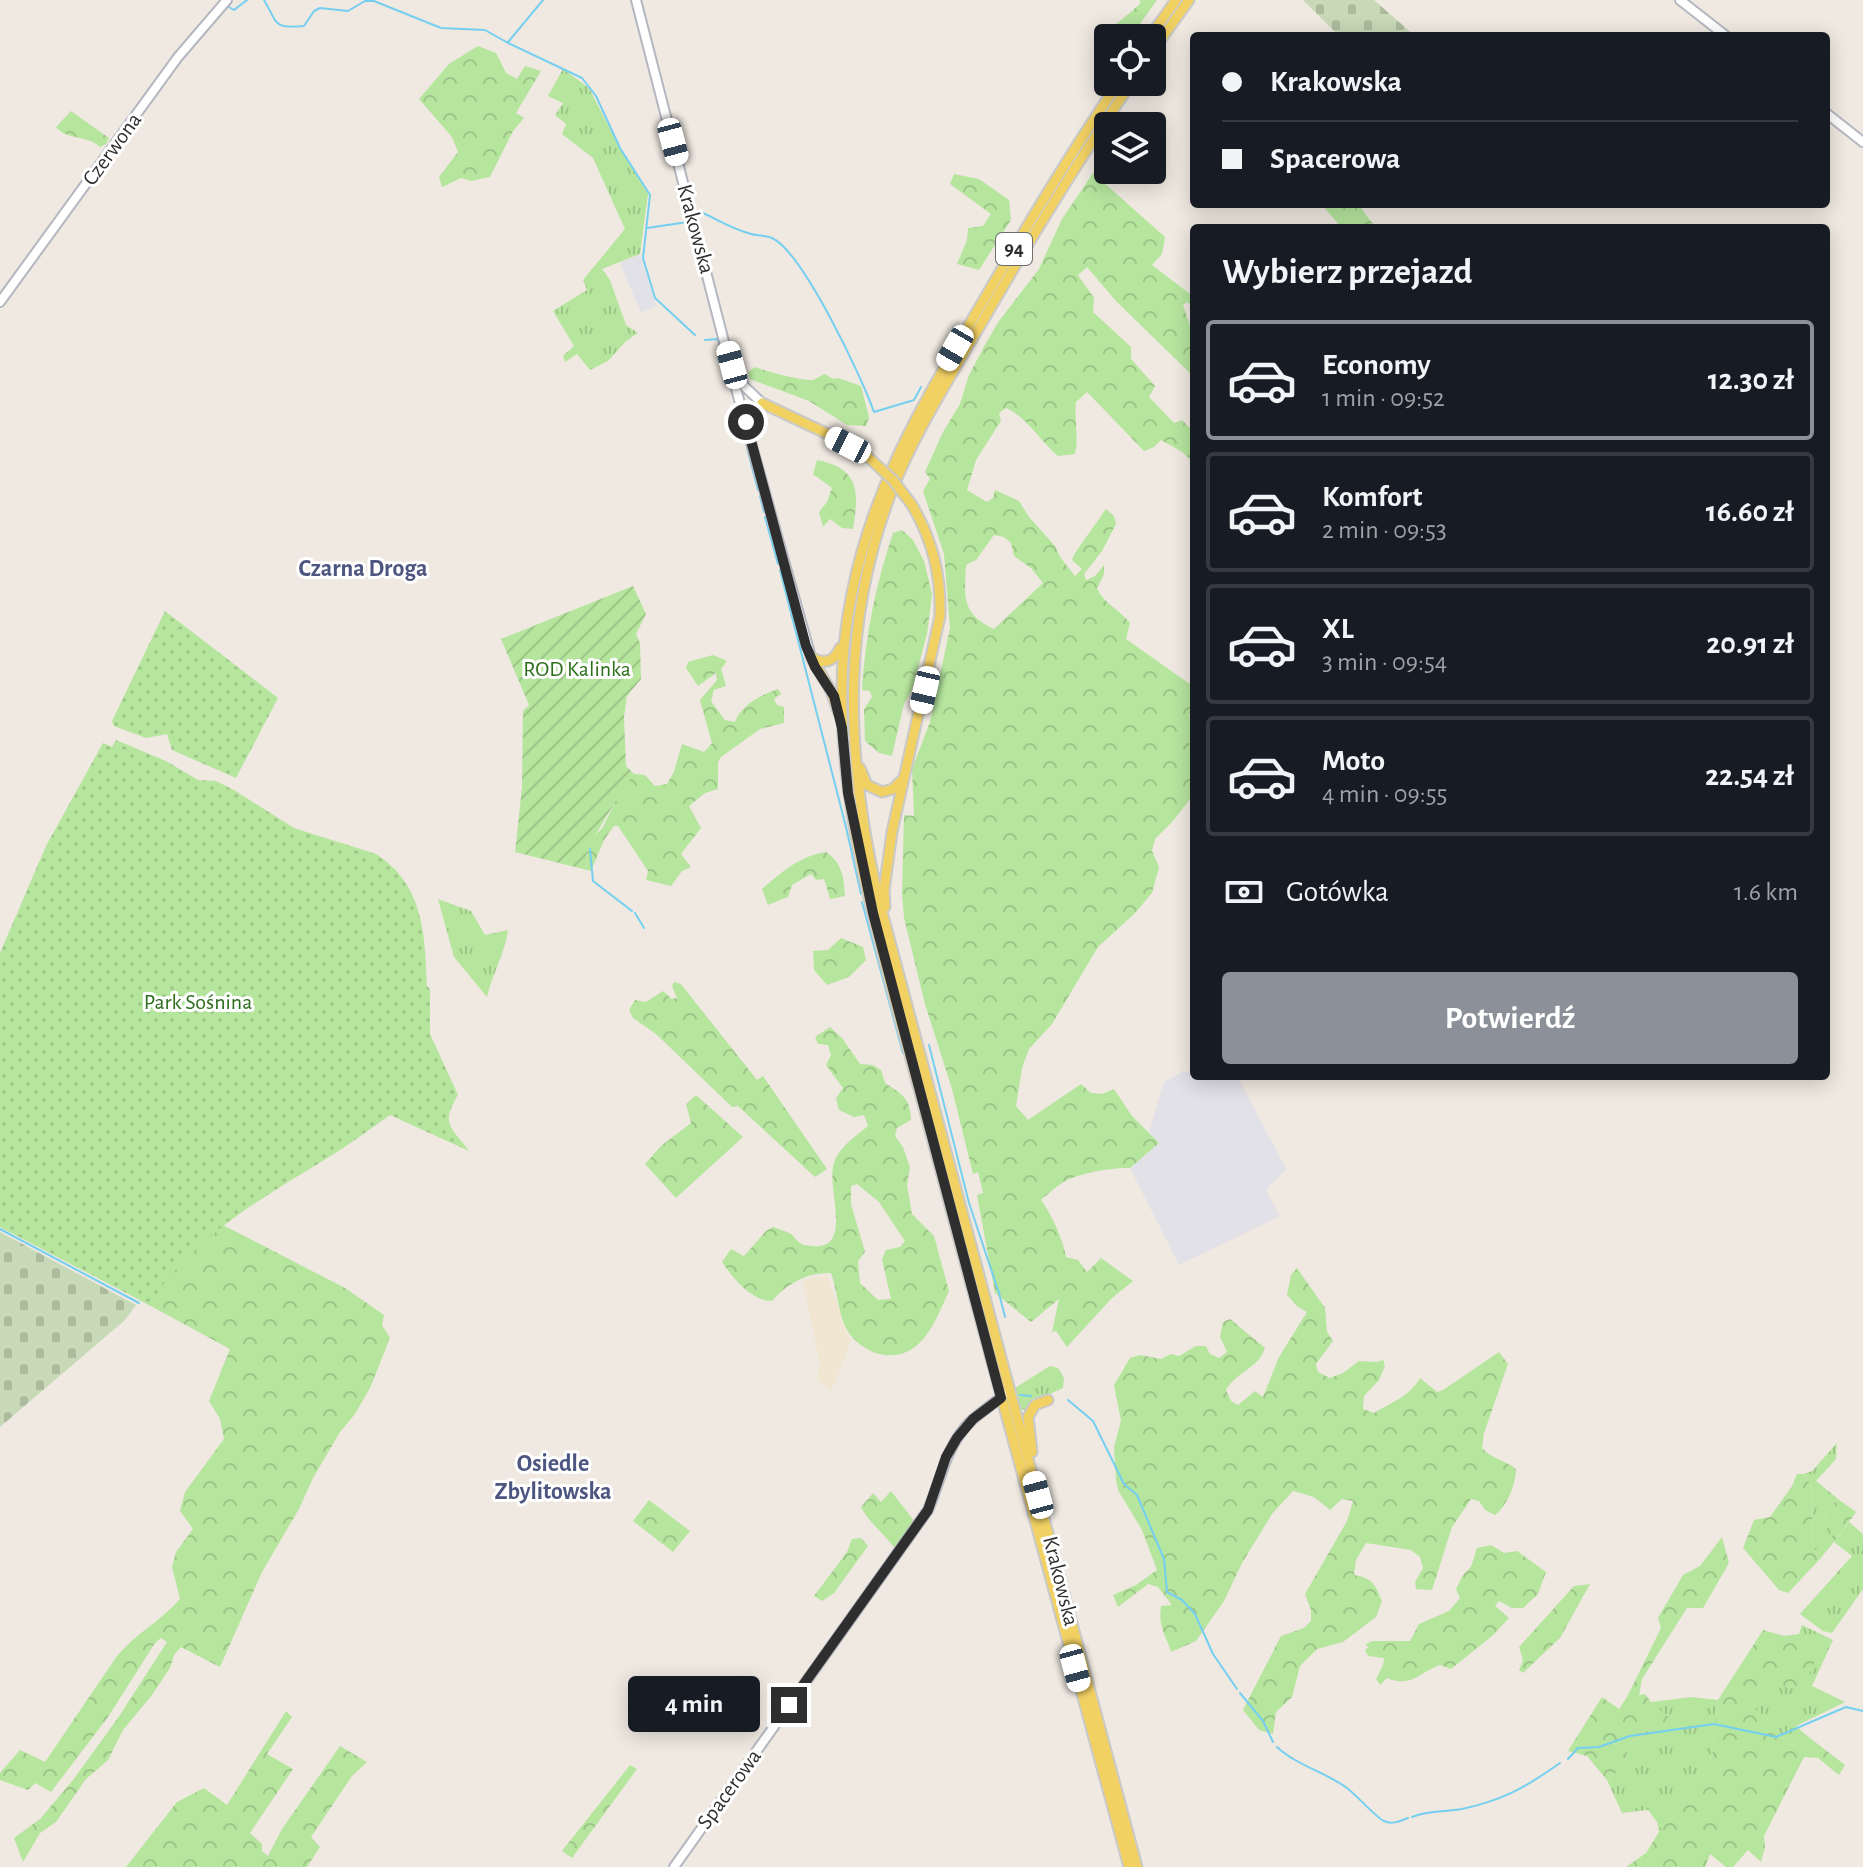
<!DOCTYPE html>
<html lang="pl">
<head>
<meta charset="utf-8">
<style>
  :root { --surface:#171b24; --page:#242831; --text:#f1f3f6; --muted:#9ea1a6; --line:#363941; --accent:#8c9099 }
  body { margin:0; font-family:"Alegreya Sans",sans-serif; background:var(--page); color:var(--text); height:100vh; display:flex; flex-direction:column; font-size:30px; white-space:nowrap }
  * { box-sizing:border-box; margin:0 }
  p { font-size:26px; color:var(--muted) }
  .icon { flex:none; width:44px; height:44px; fill:none; stroke:currentColor; stroke-width:2; stroke-linecap:round; stroke-linejoin:round }
  .map { position:relative; flex:1; overflow:hidden }
  .panel { position:absolute; left:1190px; top:224px; width:640px; height:856px; display:flex; flex-direction:column; background:var(--surface); border-radius:8px; box-shadow:0 4px 20px #0003 }
  .panel>* { flex:none }
  .banner { position:absolute; left:1190px; top:32px; width:640px; height:176px; border-radius:8px; box-shadow:0 4px 20px #0003; display:grid; align-content:center; height:176px; padding:0 32px; background:var(--surface) }
  .tools { position:absolute; left:1094px; top:24px; display:grid; gap:16px }
  .tools a { display:grid; place-items:center; width:72px; height:72px; border-radius:8px; background:var(--surface); box-shadow:0 4px 20px #0003; font-size:40px }
  .end { position:absolute; width:36px; height:36px; margin:-18px; border:10px solid #2e2e2e; background:#fff; box-shadow:0 0 0 4px #fff }
  .from { border-radius:50% }
  .bubble { position:absolute; height:56px; border-radius:8px; background:var(--surface); box-shadow:0 4px 20px #0003; font-size:26px; font-weight:700; line-height:56px; text-align:center }
  .car { position:absolute; width:24px; height:48px; margin:-24px -12px; border-radius:10px; box-shadow:0 0 6px 2px #0007; background:linear-gradient(#fff 24%,#345 0 40%,#fff 0 76%,#345 0 86%,#fff 0) }
  .banner b { display:flex; align-items:center; gap:28px; height:76px; font-size:30px }
  .banner b+b { border-top:2px solid var(--line) }
  .banner i { width:20px; height:20px; background:var(--text) }
  ul { padding:0; list-style:none }
  li { display:flex; align-items:center; gap:24px; height:120px; margin:0 16px 12px; padding:0 16px; border:4px solid var(--line); border-radius:8px }
  li div { flex:1 }
  li b { display:block; font-size:30px }
  li em { font-style:normal; font-weight:700 }
  li.active { border-color:var(--accent) }
  li>.icon { width:72px; height:72px; stroke-width:1.5 }
  h2 { padding:0 32px; font-size:36px; line-height:96px }
  .pay { display:flex; align-items:center; gap:20px; height:88px; padding:0 32px; font-size:30px }
  .pay p { margin-inline-start:auto }
  .cta { display:flex; gap:16px; margin-top:auto; padding:16px 32px }
  .cta a { flex:1; height:92px; border-radius:8px; background:var(--accent); color:#fff; font-size:32px; font-weight:700; line-height:92px; text-align:center }
  .map>svg:first-child { display:block }
  .industrial { fill:#e3e1e8 }
  .education { fill:#f0e6d1 }
  .grass { fill:url(#grass-tufts) }
  .forest { fill:url(#forest-crowns); fill-rule:evenodd }
  .cemetery { fill:url(#cemetery-stones) }
  .park { fill:url(#park-dots) }
  .garden { fill:url(#garden-furrows) }
  .lines { fill:none; stroke-linecap:round; stroke-linejoin:round }
  .stream { stroke:#75cff0; stroke-width:2 }
  .secondary-casing { stroke:#b4b7c1; stroke-width:12 }
  .primary-casing { stroke:#c9c9c9; stroke-width:13 }
  .secondary { stroke:#fff; stroke-width:8 }
  .primary { stroke:#f2d163; stroke-width:9 }
  .primary-bridge-casing { stroke:#c9c9c9; stroke-width:13; stroke-linecap:butt }
  .primary-bridge { stroke:#f2d163; stroke-width:9 }
  .route { stroke:#2e2e2e; stroke-width:10 }
  .labels { text-anchor:middle; dominant-baseline:central; stroke-width:6; stroke-linejoin:round; paint-order:stroke }
  .shield { fill:#fff; stroke:#6d6d6d; stroke-width:2 }
  .shield-label { font-size:20px; font-weight:bold; fill:#2e2e2e }
  .street-label { font-size:22px; fill:#2e2e2e; stroke:#fff }
  .park-label { font-size:22px; fill:#2c6e1b; stroke:#fff }
  .neighbourhood-label { font-size:24px; font-weight:bold; fill:#4d5680; stroke:#fff }
</style>
</head>
<body>
<div class="map">
<svg width="1863" height="1867" viewBox="0 0 1863 1867">
  <defs>
    <pattern id="grass-tufts" width="24" height="20" patternUnits="userSpaceOnUse" patternTransform="scale(2)"><rect width="24" height="20" fill="#b6e59e"/><path d="M3 7l-1-3M5 7V3M7 7l1-3M15 17l-1-3M17 17v-4M19 17l1-3" fill="none" stroke="#9dc588"/></pattern>
    <pattern id="forest-crowns" width="20" height="18" patternUnits="userSpaceOnUse" patternTransform="scale(2)"><rect width="20" height="18" fill="#b6e59e"/><path d="M2 6a3 3 0 1 1 6 0M12 15a3 3 0 1 1 6 0" fill="none" stroke="#9dc588"/></pattern>
    <pattern id="cemetery-stones" width="16" height="16" patternUnits="userSpaceOnUse" patternTransform="scale(2)"><rect width="16" height="16" fill="#c8d9b8"/><path d="M2 7V4a2 2 0 0 1 4 0v3zM10 15v-3a2 2 0 0 1 4 0v3z" fill="#acbb9e"/></pattern>
    <pattern id="park-dots" width="8" height="8" patternUnits="userSpaceOnUse" patternTransform="scale(2)"><rect width="8" height="8" fill="#b6e59e"/><path d="M2 2h.1M6 6h.1" fill="none" stroke="#9dc588" stroke-width="1.8" stroke-linecap="round"/></pattern>
    <pattern id="garden-furrows" width="10" height="10" patternUnits="userSpaceOnUse" patternTransform="scale(2)"><rect width="10" height="10" fill="#b6e59e"/><path d="M-1 1l2-2M0 10L10 0M9 11l2-2" fill="none" stroke="#9dc588"/></pattern>
  </defs>
  <rect width="100%" height="100%" fill="#efe9e1"/>
  <path class="industrial" d="M640 254 656 305 641 313 620 263Z
    M1183 1071 1194 1073V1076L1239 1079 1286 1169 1266 1190 1280 1216 1179 1265 1130 1168 1159 1143 1149 1132 1164 1082Z"/>
  <path class="education" d="M827 1275 851 1342 831 1392 817 1380 820 1364 803 1281Z"/>
  <path class="grass" d="M563 69 589 88 622 152 648 194 640 254 602 269 610 280 626 325 638 333 626 341 608 361 590 370 577 354 565 362 563 356 574 346 553 311 587 290 583 280 625 229 593 158 562 134 566 124 555 115 563 103 548 96Z
    M438 899 471 911 485 935 508 930C505 954 492 974 487 997L454 957Z
    M1050 1366 1058 1368 1064 1378 1063 1388 1035 1401 1027 1410 1020 1409 1013 1389Z
    M1837 1443 1836 1459 1816 1481 1838 1499 1824 1514 1835 1541 1849 1522 1863 1534V1589L1832 1633 1823 1631 1800 1614 1852 1556 1834 1542 1819 1560C1817 1554 1814 1548 1813 1542 1808 1518 1820 1495 1804 1474L1812 1471Z
    M1802 1625 1833 1640 1812 1686 1845 1702 1796 1726 1806 1735 1804 1749 1787 1744 1772 1722 1743 1700 1765 1679 1789 1688 1819 1650 1799 1634Z
    M1691 1697 1718 1700 1712 1757 1699 1772 1683 1806 1659 1832 1657 1822 1648 1810 1622 1813 1607 1780 1623 1767 1630 1743 1650 1729 1673 1722 1651 1702Z"/>
  <path class="forest" d="M1140 0H1157L1130 38H1114V26L1140 4Z
    M478 46 496 53 506 73 517 79 525 66 541 71 516 113 524 118 513 131 490 177 471 181 461 178 442 187 439 177 458 152 452 137 419 99 449 64Z
    M71 111 109 138 106 144 100 147C88 135 66 140 56 127Z
    M1093 173 1165 237 1162 254 1152 265 1194 297V308L1187 302 1183 305 1194 337V377L1116 301 1087 267 1078 275 1094 298 1093 312 1131 347V359L1155 386 1149 397 1174 423 1182 420 1194 432V463L1182 452 1161 440 1154 447 1144 451 1087 392 1076 402C1074 420 1079 436 1075 454L1058 456C1039 440 1028 418 1006 408L999 413 1001 421 976 460 967 490 987 502 993 498 995 490 1019 501 1029 517 1055 546 1060 557 1075 576 1082 569 1072 560 1075 553 1106 509 1114 516 1116 524 1102 551 1084 574 1086 580 1095 576 1104 565V574L1097 589C1104 603 1120 610 1130 623L1126 639 1194 687V705L1189 716 1194 721V794L1173 821 1155 839 1152 851 1159 867 1152 893 1134 914 1098 947 1052 1024 1029 1049 1022 1068 1016 1106 1028 1120 1081 1084 1091 1093 1102 1094 1114 1089 1132 1116 1159 1143 1130 1168C1115 1167 1081 1173 1067 1180 1058 1185 1049 1193 1041 1200 1052 1215 1063 1240 1066 1257L1078 1260 1087 1272 1101 1258 1133 1281 1111 1299 1067 1347 1056 1331 1052 1332 1059 1299 1031 1322 995 1293 977 1195 983 1193 978 1172 973 1174 952 1089 925 1004 904 918 902 893 904 815 914 816 912 769 930 722 950 628 944 554 923 491 930 479 925 472 943 432 960 404 969 375 986 343 999 321 1039 269 1062 219ZM994 535 1004 537 1011 543 1014 556 1031 568 1043 583 994 629C962 614 964 598 966 565L976 560Z
    M954 174 979 179 1009 200 1011 220 979 270 957 264 967 240 968 228 983 226 991 214 950 184Z
    M1321 204H1358L1376 228H1342Z
    M755 367C765 371 804 381 813 380 815 379 824 374 825 374L833 379 838 378 861 386 869 417 866 426 847 425 809 401 750 379 748 372Z
    M817 460C860 469 859 491 853 529L842 528 830 519 823 527 819 512 827 502 832 488 813 474Z
    M902 530 913 540 924 561 932 594 927 634 912 690 904 704 892 756 879 753 865 741 864 709 872 697 870 691 862 690C865 637 876 583 893 533Z
    M713 655 727 661 721 669 726 686 714 690 711 701 725 720 735 722C741 705 761 695 778 689L781 694 774 699 777 705 784 707V723L760 729 721 757 718 762V789L705 793 689 806 701 828 681 854 691 867 682 871 671 886 646 880 648 871 618 826H614L604 840 591 871 587 870 586 856 593 838 603 827 623 785 634 774 645 775 655 786 667 784 674 772 682 744 704 752 712 743 700 700 717 680 716 673 698 686 686 668 688 662Z
    M826 852C842 863 844 877 845 896L830 899 824 879 816 880 811 874 792 885 788 897 768 905 762 889C781 873 799 856 826 852Z
    M841 938 863 947 866 960 849 977 827 985 814 970 813 951 828 950Z
    M674 982 681 984 688 993 757 1080 763 1076 827 1169 815 1177 738 1106 732 1107 656 1034 633 1018 629 1010 635 1000 646 1002 663 991 672 999 677 998 672 986Z
    M830 1027 842 1038 860 1064 873 1065 881 1070 885 1083C902 1094 911 1099 911 1120L897 1128 895 1136 903 1147 910 1167 907 1185 912 1214 934 1236 949 1291C935 1322 921 1363 879 1354 869 1352 854 1341 849 1333 838 1316 838 1292 831 1273 806 1273 788 1283 772 1301 751 1301 733 1278 722 1262L731 1249 744 1256 766 1231 773 1227C779 1229 786 1231 791 1234 797 1239 798 1244 805 1245 858 1257 825 1188 834 1163 839 1147 856 1136 868 1126L864 1115 854 1117 839 1110 836 1098 843 1088 826 1065 831 1055 828 1045 818 1044 815 1037ZM857 1184 879 1202 905 1241 900 1247 886 1250 882 1259 891 1299 878 1300 860 1283 858 1261 865 1252 851 1204V1186Z
    M696 1095 743 1137 676 1198 645 1164 661 1146 691 1123 686 1104Z
    M223 1225 345 1288 384 1315 382 1325 390 1338 370 1388 355 1414 340 1432 313 1478 299 1509 262 1572 220 1667 181 1647 174 1655 170 1668 152 1695 123 1730 108 1760 86 1779 56 1822 40 1833 23 1862 14 1838 40 1819 73 1780 120 1715 167 1642 161 1638 155 1643 108 1717 51 1792 35 1783 28 1790 0 1780V1773L20 1750 45 1762 117 1656C135 1634 161 1621 180 1599L172 1567 176 1552 193 1529 180 1511 185 1492 224 1439 220 1419 209 1401 230 1349 147 1304 183 1260Z
    M1297 1268 1325 1308 1327 1332 1333 1341 1316 1364 1318 1372 1330 1378 1343 1373 1359 1361 1376 1362 1383 1360 1385 1366 1379 1380 1364 1396 1363 1409 1374 1413C1392 1402 1409 1397 1420 1378L1437 1392 1443 1390 1499 1352 1508 1364 1484 1433 1482 1448C1492 1459 1505 1460 1516 1469 1516 1484 1507 1506 1495 1515L1485 1510 1479 1501 1471 1499 1452 1527 1432 1590 1416 1589 1415 1582 1423 1568 1420 1557 1411 1550 1366 1543 1356 1560 1354 1575C1372 1578 1375 1584 1382 1601L1376 1617 1343 1642 1317 1649 1300 1666 1292 1697 1276 1712 1273 1734 1259 1730 1243 1710 1281 1636 1304 1628 1311 1621V1610L1305 1594 1347 1521 1353 1501 1342 1499 1330 1510 1314 1497 1293 1491 1272 1514 1242 1563 1224 1601 1196 1641 1171 1652C1165 1633 1158 1627 1161 1606L1172 1605 1158 1587 1148 1584 1118 1607 1113 1595 1136 1585 1157 1570 1142 1530 1118 1490 1116 1480 1114 1447 1121 1421 1114 1385 1130 1358 1140 1355 1161 1359 1171 1354 1179 1356 1196 1346H1206L1210 1354 1219 1358 1227 1352 1220 1337 1223 1322 1230 1319 1265 1348C1259 1368 1236 1372 1226 1390L1231 1401 1238 1405 1255 1391 1263 1397 1279 1357 1307 1312 1298 1307 1287 1295 1291 1275Z
    M1797 1474H1804C1820 1495 1808 1518 1813 1542 1814 1548 1817 1554 1819 1560L1788 1593 1779 1590 1743 1548 1754 1520 1770 1517 1792 1486Z
    M891 1491 915 1522 896 1550C885 1534 869 1523 861 1507L873 1493 881 1502Z
    M1838 1499 1856 1512 1834 1542 1824 1514Z
    M649 1500 690 1531 673 1552 633 1521Z
    M1722 1537 1729 1563 1703 1608H1687L1642 1679 1639 1695 1645 1694 1651 1702 1674 1722 1650 1729 1630 1743 1623 1767 1607 1780 1587 1756 1568 1751 1602 1697 1619 1709 1627 1697 1661 1628 1658 1618 1683 1575 1700 1566Z
    M861 1538 868 1546 834 1593 822 1601 814 1596 847 1552 852 1539Z
    M1491 1545 1504 1553 1517 1551 1546 1572 1538 1594 1523 1608H1512L1499 1601 1495 1606 1509 1618 1492 1636 1451 1669 1440 1665C1418 1673 1412 1688 1387 1678L1380 1685 1376 1679 1383 1665 1384 1658 1368 1656 1365 1650 1369 1647 1365 1645 1372 1641H1410L1419 1624 1449 1611 1460 1598 1456 1589 1463 1575 1471 1567 1477 1548Z
    M1590 1584 1560 1638 1523 1673 1519 1670 1523 1660 1519 1647 1574 1586Z
    M1763 1630 1784 1636 1799 1634 1820 1650 1803 1689 1789 1688 1765 1679 1744 1700 1772 1722 1787 1744 1804 1749 1806 1735 1845 1765 1839 1775 1818 1758 1804 1757 1764 1836 1765 1847 1761 1862 1748 1850 1733 1867H1726L1710 1854 1705 1867H1626L1646 1853 1659 1832 1683 1806 1699 1772 1712 1757 1718 1700Z
    M286 1711 292 1717 267 1754 293 1769 250 1833 262 1844V1851L268 1856 282 1829 340 1746 367 1762 352 1776 311 1837 320 1847 307 1867H126L177 1802 204 1788 227 1805Z
    M630 1765 637 1769 572 1858 562 1851Z"/>
  <path class="cemetery" d="M1303 0H1374L1415 36H1339Z
    M0 1232 136 1305 125 1320 0 1427Z"/>
  <path class="park" d="M165 611 278 698 236 778 172 750 167 734 146 738 114 726 112 721Z
    M116 740 166 761 198 780 216 781 234 790 294 828 376 854C424 885 425 935 427 986L430 989V1034L458 1095C440 1125 451 1126 469 1151L390 1115C370 1129 350 1144 329 1157 261 1199 193 1236 149 1305L0 1227V953L46 846 103 743 112 747Z"/>
  <path class="garden" d="M633 586 646 614 636 634 640 643 641 679 627 696 624 717 626 766 634 774C625 785 588 844 586 857 586 862 587 866 587 870L515 852 522 788 523 711 529 705 501 639Z"/>
  <g class="lines">
    <path class="stream" d="M264 0C278 23 272 29 304 26L314 11 320 8 348 11 365 1H374L441 28 485 30 508 43 582 78 596 96 620 148 650 195 643 258 655 298 695 335
      M225 5 234 10 247 0
      M508 42 543 0
      M701 215 703 213C718 220 733 229 748 233 756 236 766 235 772 238 803 252 862 378 874 412L914 400 921 387
      M647 228 688 222
      M705 340 717 339 720 344 758 490
      M760 496 764 512
      M765 517 778 564
      M780 570 846 827 861 894
      M590 849 593 881 632 911
      M862 902 903 1053
      M635 913 644 928
      M929 1045 969 1203 999 1293 1005 1317
      M0 1229 139 1303
      M1020 1395 1031 1396
      M1068 1400 1093 1421 1124 1484 1137 1495 1164 1559 1167 1592 1182 1600 1195 1614 1213 1654 1237 1689
      M1240 1693 1263 1721 1273 1742
      M1277 1747C1296 1765 1325 1772 1347 1788 1355 1794 1379 1820 1384 1821 1392 1825 1400 1821 1408 1818
      M1568 1759 1578 1748 1599 1747 1630 1736 1714 1724 1776 1737 1846 1707 1863 1711
      M1412 1817C1428 1810 1446 1812 1462 1809 1504 1800 1526 1787 1560 1763"/>
    <defs>
      <path id="secondary" d="M636 0 738 396 811 657
        M1680 0 1726 36
        M1826 113 1863 142
        M0 302 178 57 227 0
        M737 374 745 387 762 403
        M749 426 752 415 762 403
        M674 1867 928 1510C941 1480 945 1448 969 1423 980 1412 993 1405 1004 1394"/>
      <path id="primary" d="M1149 38 1176 0
        M1152 52 1189 0
        M1119 82C1069 155 1024 231 979 308 924 403 874 483 852 593 825 722 856 851 889 977 907 1044 925 1111 943 1179 1003 1409 1067 1638 1129 1867
        M1132 82C1078 160 1029 241 981 324 952 374 920 424 897 478 840 615 845 751 877 893L1137 1867
        M762 403 832 436 868 457
        M811 657 831 691 838 711
        M811 657C824 665 834 662 840 648
        M860 768 867 785 882 792 893 789 903 779
        M885 907 884 890 892 832 940 616C941 575 933 541 912 505
        M1032 1452 1028 1417 1035 1405 1048 1400"/>
    </defs>
    <use href="#secondary" class="secondary-casing"/>
    <use href="#primary" class="primary-casing"/>
    <use href="#secondary" class="secondary"/>
    <use href="#primary" class="primary"/>
    <defs>
      <path id="primary-bridge" d="M868 457 893 480 912 505"/>
    </defs>
    <use href="#primary-bridge" class="primary-bridge-casing"/>
    <use href="#primary-bridge" class="primary-bridge"/>
  </g>
  <g class="lines">
    <path class="route" d="M746 422 806 646 815 667 834 696 842 728 848 793 873 913 1001 1398 973 1419 957 1438 946 1457 928 1510 789 1705"/>
  </g>
  <g class="labels">
    <rect class="shield" x="996" y="233" width="36" height="32" rx="6"/>
    <g class="shield-label">
      <text x="1014" y="249">94</text>
    </g>
    <g class="street-label">
      <text transform="translate(112 149) rotate(-54)">Czerwona</text>
      <text transform="translate(696 229) rotate(75)">Krakowska</text>
      <text transform="translate(1061 1581) rotate(76)">Krakowska</text>
      <text transform="translate(729 1789) rotate(-54)">Spacerowa</text>
    </g>
    <g class="park-label">
      <text x="577" y="669">ROD Kalinka</text>
      <text x="198" y="1002">Park Sośnina</text>
    </g>
    <g class="neighbourhood-label">
      <text x="363" y="569">Czarna Droga</text>
      <text x="553" y="1464">Osiedle<tspan x="553" dy="28">Zbylitowska</tspan></text>
    </g>
  </g>
</svg>
<div class="tools">
<a><svg class="icon" aria-label="locate" viewBox="0 0 24 24"><circle cx="12" cy="12" r="6"/><path d="M12 2v4M12 18v4M2 12h4M18 12h4"/></svg></a>
<a><svg class="icon" aria-label="layers" viewBox="0 0 24 24"><path d="M12 4l9 5-9 5-9-5zM3 14l9 5 9-5"/></svg></a>
</div>
<i class="end from" style="left:746px;top:422px"></i>
<i class="end" style="left:789px;top:1705px"></i>
<div class="bubble" style="left:628px;top:1676px;width:132px">4 min</div>
<i class="car" style="left:673px;top:142px;rotate:165deg"></i>
<i class="car" style="left:955px;top:348px;rotate:210deg"></i>
<i class="car" style="left:732px;top:365px;rotate:345deg"></i>
<i class="car" style="left:848px;top:445px;rotate:297deg"></i>
<i class="car" style="left:925px;top:690px;rotate:193deg"></i>
<i class="car" style="left:1038px;top:1495px;rotate:345deg"></i>
<i class="car" style="left:1075px;top:1668px;rotate:165deg"></i>
<div class="banner">
<b><i class="from"></i>Krakowska</b>
<b><i></i>Spacerowa</b>
</div>
<section class="panel">
<h2>Wybierz przejazd</h2>
<ul>
<li class="active"><svg class="icon" aria-label="car" viewBox="0 0 24 24"><path d="M5 17H2v-5l4-1 3-4h7l3 4 3 1v5h-3M9 17h6M6 11h13"/><circle cx="7" cy="17" r="2"/><circle cx="17" cy="17" r="2"/></svg><div><b>Economy</b><p>1 min · 09:52</p></div><em>12.30 zł</em></li>
<li><svg class="icon" aria-label="car" viewBox="0 0 24 24"><path d="M5 17H2v-5l4-1 3-4h7l3 4 3 1v5h-3M9 17h6M6 11h13"/><circle cx="7" cy="17" r="2"/><circle cx="17" cy="17" r="2"/></svg><div><b>Komfort</b><p>2 min · 09:53</p></div><em>16.60 zł</em></li>
<li><svg class="icon" aria-label="car" viewBox="0 0 24 24"><path d="M5 17H2v-5l4-1 3-4h7l3 4 3 1v5h-3M9 17h6M6 11h13"/><circle cx="7" cy="17" r="2"/><circle cx="17" cy="17" r="2"/></svg><div><b>XL</b><p>3 min · 09:54</p></div><em>20.91 zł</em></li>
<li><svg class="icon" aria-label="car" viewBox="0 0 24 24"><path d="M5 17H2v-5l4-1 3-4h7l3 4 3 1v5h-3M9 17h6M6 11h13"/><circle cx="7" cy="17" r="2"/><circle cx="17" cy="17" r="2"/></svg><div><b>Moto</b><p>4 min · 09:55</p></div><em>22.54 zł</em></li>
</ul>
<div class="pay"><svg class="icon" aria-label="cash" viewBox="0 0 24 24"><path d="M3 7h18v10H3z"/><circle cx="12" cy="12" r="2"/></svg>Gotówka<p>1.6 km</p></div>
<div class="cta"><a>Potwierdź</a></div>
</section>
</div>
</body>
</html>
